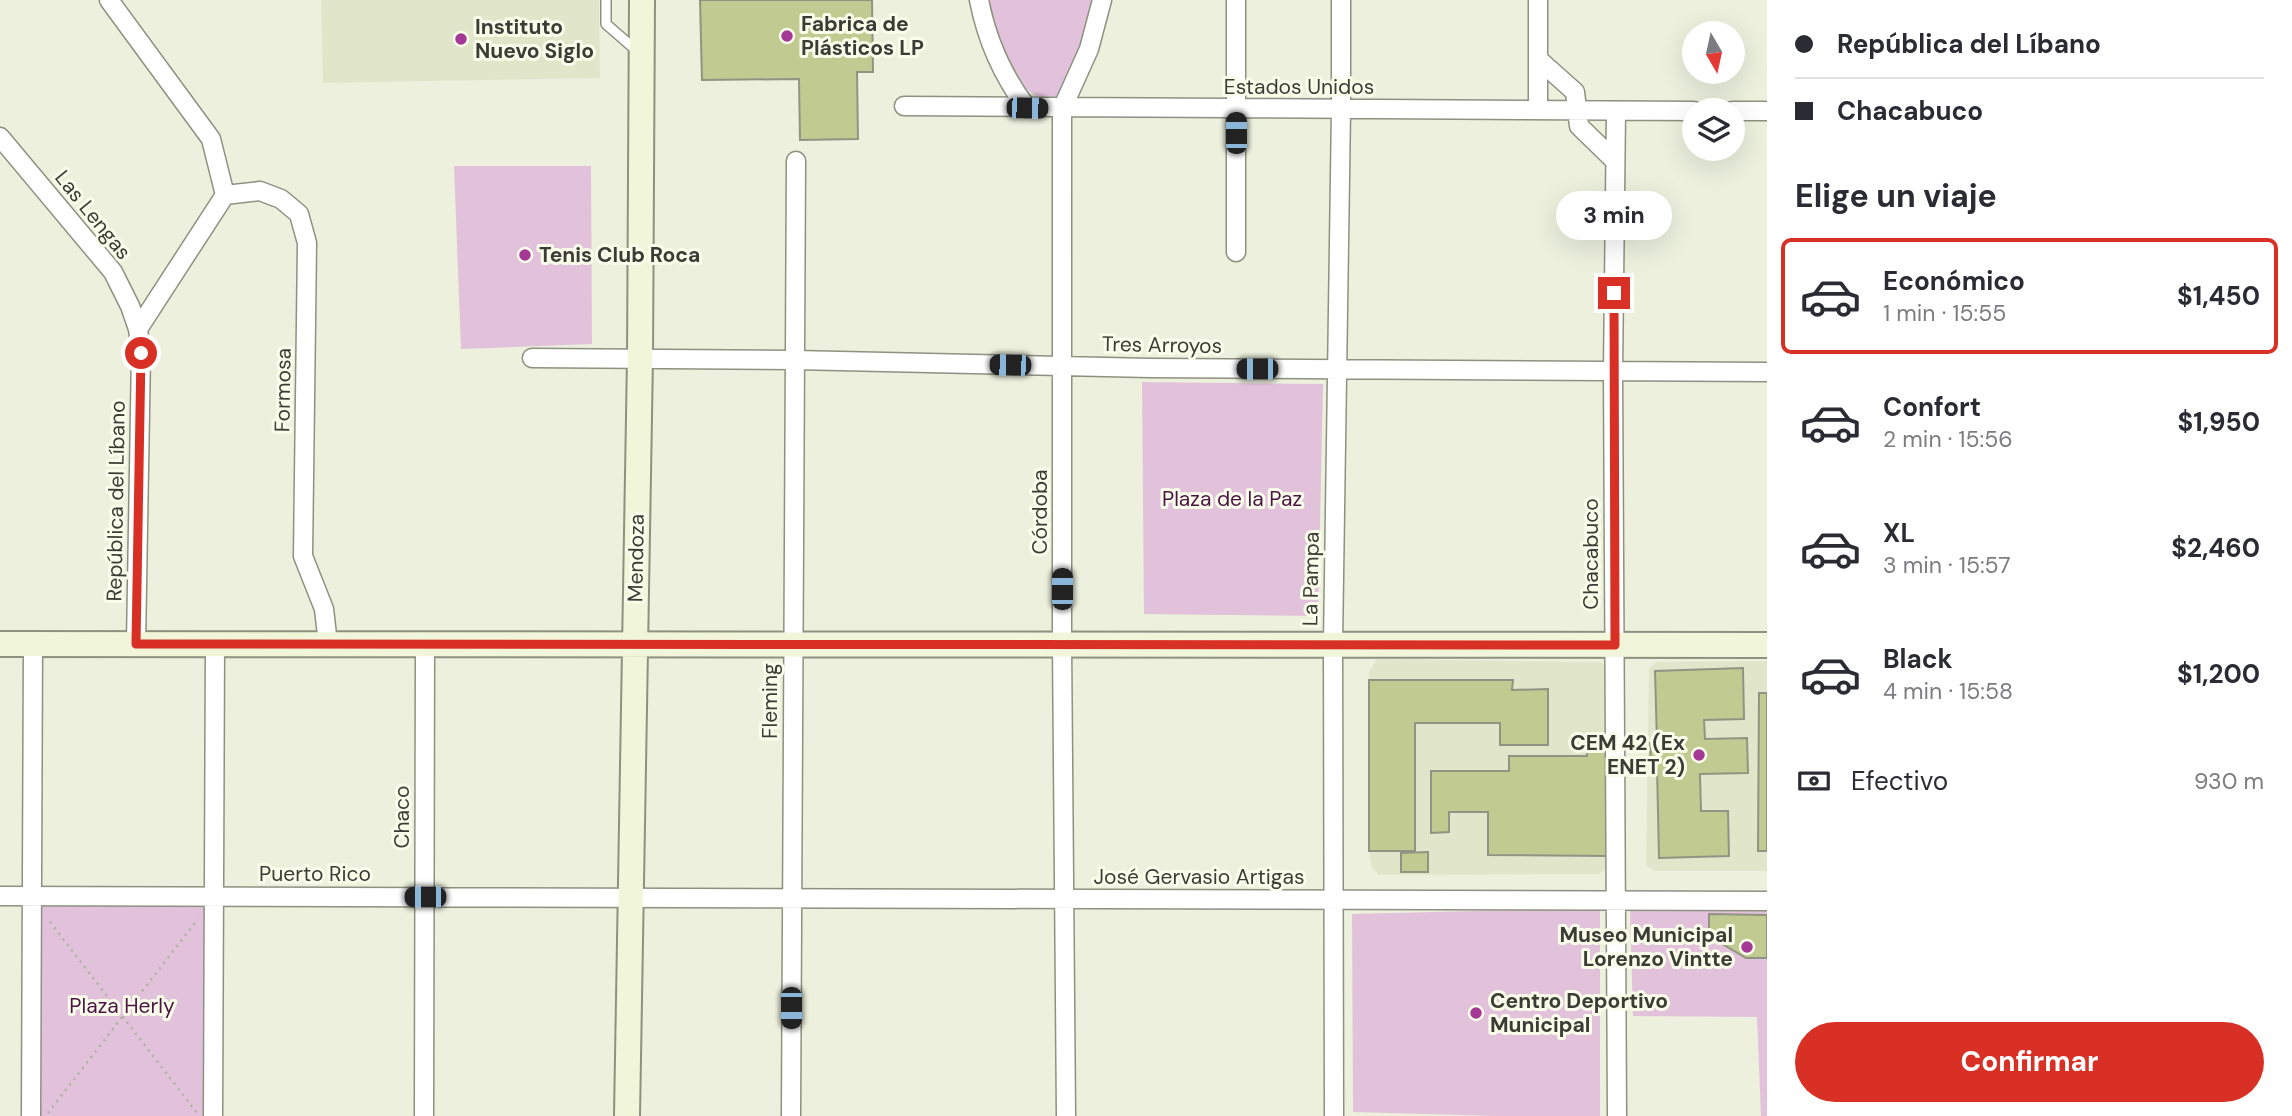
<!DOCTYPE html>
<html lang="es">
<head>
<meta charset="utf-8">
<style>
  :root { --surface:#fff; --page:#f7f7f7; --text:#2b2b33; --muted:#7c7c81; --line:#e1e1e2; --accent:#d93025 }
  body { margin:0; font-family:"DM Sans",sans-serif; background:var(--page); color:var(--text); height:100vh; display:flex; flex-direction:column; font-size:26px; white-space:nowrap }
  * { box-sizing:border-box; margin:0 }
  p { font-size:23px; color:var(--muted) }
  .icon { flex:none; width:38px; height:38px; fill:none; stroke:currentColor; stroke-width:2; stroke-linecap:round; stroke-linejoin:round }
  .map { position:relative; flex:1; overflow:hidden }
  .details { display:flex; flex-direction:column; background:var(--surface); width:525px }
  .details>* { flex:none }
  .hud { display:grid; align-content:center; height:154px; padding:0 28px; background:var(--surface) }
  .needle { width:46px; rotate:171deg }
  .fabs { position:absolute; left:1682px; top:21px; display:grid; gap:14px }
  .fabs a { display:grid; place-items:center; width:63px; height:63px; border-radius:50%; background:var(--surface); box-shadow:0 7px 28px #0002; font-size:35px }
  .end { position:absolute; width:32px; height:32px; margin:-16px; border:9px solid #d93025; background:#fff; box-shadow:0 0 0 4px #fff }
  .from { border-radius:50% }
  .bubble { position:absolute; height:49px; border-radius:24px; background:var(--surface); box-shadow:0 7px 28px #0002; font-size:23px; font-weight:700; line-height:49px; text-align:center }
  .car { position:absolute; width:21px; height:42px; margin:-21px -10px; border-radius:9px; box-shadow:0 0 5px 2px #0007; background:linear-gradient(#222 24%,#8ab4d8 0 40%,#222 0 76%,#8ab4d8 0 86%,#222 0) }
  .hud b { display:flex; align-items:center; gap:24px; height:66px; font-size:26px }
  .hud b+b { border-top:2px solid var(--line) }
  .hud i { width:18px; height:18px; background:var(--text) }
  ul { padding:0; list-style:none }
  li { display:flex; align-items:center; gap:21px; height:116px; margin:0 14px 10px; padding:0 14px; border:4px solid transparent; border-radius:10px }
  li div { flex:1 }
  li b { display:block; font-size:26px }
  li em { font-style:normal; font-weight:700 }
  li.current { border-color:var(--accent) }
  li>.icon { width:63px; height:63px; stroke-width:1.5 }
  h2 { padding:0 28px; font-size:32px; line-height:84px }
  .pay { display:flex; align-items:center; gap:18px; height:77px; padding:0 28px; font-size:26px }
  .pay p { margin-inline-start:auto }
  .cta { display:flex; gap:14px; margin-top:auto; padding:14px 28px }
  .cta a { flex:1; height:80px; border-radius:42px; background:var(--accent); color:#fff; font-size:28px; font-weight:700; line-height:80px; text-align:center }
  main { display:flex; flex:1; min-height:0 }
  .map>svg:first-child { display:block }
  .built { fill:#e1e6cb }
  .green { fill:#e2c2db }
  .building { fill:#c1ca90; stroke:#919482; stroke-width:2 }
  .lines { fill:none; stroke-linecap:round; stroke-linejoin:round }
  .service-casing { stroke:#8e9180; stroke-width:12 }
  .minor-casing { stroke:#8e9180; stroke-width:21 }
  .secondary-casing { stroke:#8e9180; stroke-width:28 }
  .path { stroke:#aeb1a2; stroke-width:2.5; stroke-dasharray:2 5; stroke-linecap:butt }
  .service { stroke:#fff; stroke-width:9 }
  .minor { stroke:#fff; stroke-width:18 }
  .secondary { stroke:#f1f5d9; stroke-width:24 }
  .route { stroke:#d93025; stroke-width:9 }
  .poi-dot { fill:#a53795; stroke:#fafdea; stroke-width:2.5 }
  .labels { text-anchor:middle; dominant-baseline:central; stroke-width:6; stroke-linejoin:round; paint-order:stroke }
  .poi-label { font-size:21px; font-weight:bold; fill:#3b3c35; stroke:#fafdea; text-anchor:start }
  .street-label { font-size:21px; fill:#3b3c35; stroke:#fafdea }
  .park-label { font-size:21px; fill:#4c1344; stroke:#fafdea }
</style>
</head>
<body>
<main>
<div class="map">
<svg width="1767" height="1116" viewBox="0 0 1767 1116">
  <rect width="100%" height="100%" fill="#ecf0dd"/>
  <path class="built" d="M321 0H599L600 78 323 83Z
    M1377 659 1601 662 1606 667 1609 867 1599 874 1379 875 1371 866 1369 851V672Z
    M1767 661V871H1654L1646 865 1649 668 1656 662Z"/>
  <path class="green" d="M982 0H1098L1095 20 1062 92 1052 100 1035 95 1016 82Z
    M454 166H591L592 344 461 349Z
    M1142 382 1323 384 1318 616 1144 614Z
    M30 896 214 897 213 1116H31Z
    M1600 908V1116H1497L1353 1112 1352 914Z
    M1630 909H1767V1116H1761L1757 1017 1633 1016Z"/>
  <path class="building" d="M700 0H872L873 72H857L858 139 800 140 799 79 702 80Z
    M1743 668 1744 719 1704 720 1705 739 1747 738 1748 773 1700 774 1701 811H1728L1729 856 1659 858 1657 768H1651L1650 743H1657L1655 671Z
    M1369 680H1513L1512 690 1548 689V745H1500V723H1415V851H1369Z
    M1759 693H1767V851H1758Z
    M1587 739H1609V856L1488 855V812H1449V832L1431 833V771H1509V756H1587Z
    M1428 852V872H1401V853Z
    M1709 914 1767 915V958H1746L1709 936Z"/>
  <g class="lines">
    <defs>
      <path id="service" d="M606 0V24L637 51"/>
      <path id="minor" d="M109 0 211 139 225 195 138 329
        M979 0C987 41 1002 75 1027 108
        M1236 0V252
        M1538 59 1575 92 1579 126 1615 161
        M904 106 1694 111
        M1538 110V0
        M1616 111 1613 372 1617 1116
        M1732 111H1767
        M0 137 113 272 130 306 138 329 141 353 136 644
        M225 195 260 191 281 199 299 214 307 243 303 556 324 609 328 644
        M532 358 795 360 1150 368 1767 372
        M0 896 1767 901
        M31 1116 33 644
        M213 1116 215 644
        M424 1116 425 644
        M791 1116 796 161
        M1066 1116 1062 644V109L1089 49 1102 0
        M1334 1116 1333 644 1341 110V0"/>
      <path id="secondary" d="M0 644 1767 645
        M627 1116 640 358 642 0"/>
    </defs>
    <use href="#service" class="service-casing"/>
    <use href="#minor" class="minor-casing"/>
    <use href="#secondary" class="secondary-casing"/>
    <path class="path" d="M50 922 197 1113
      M48 1113 198 919"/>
    <use href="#service" class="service"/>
    <use href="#minor" class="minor"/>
    <use href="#secondary" class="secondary"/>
  </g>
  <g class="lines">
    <path class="route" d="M141 353 136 644 1615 645 1614 293"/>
  </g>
  <g class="poi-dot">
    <circle cx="787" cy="36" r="7"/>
    <circle cx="461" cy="39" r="7"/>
    <circle cx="525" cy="255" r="7"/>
    <circle cx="1699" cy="755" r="7"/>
    <circle cx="1747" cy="947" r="7"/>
    <circle cx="1476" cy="1013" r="7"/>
  </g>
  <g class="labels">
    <g class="poi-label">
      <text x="801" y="24">Fabrica de<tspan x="801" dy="24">Plásticos LP</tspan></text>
      <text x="475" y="27">Instituto<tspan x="475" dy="24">Nuevo Siglo</tspan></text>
      <text x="539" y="255">Tenis Club Roca</text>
      <text x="1685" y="743" text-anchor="end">CEM 42 (Ex<tspan x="1685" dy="24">ENET 2)</tspan></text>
      <text x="1733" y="935" text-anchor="end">Museo Municipal<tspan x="1733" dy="24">Lorenzo Vintte</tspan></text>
      <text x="1490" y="1001">Centro Deportivo<tspan x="1490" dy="24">Municipal</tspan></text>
    </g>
    <g class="street-label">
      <text x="1299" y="87">Estados Unidos</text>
      <text transform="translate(93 215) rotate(51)">Las Lengas</text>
      <text transform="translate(1162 345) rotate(1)">Tres Arroyos</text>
      <text transform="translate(283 390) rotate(-89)">Formosa</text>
      <text transform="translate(116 501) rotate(-89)">República del Líbano</text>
      <text transform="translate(1040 512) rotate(-90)">Córdoba</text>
      <text transform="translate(1591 554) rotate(-90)">Chacabuco</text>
      <text transform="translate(636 558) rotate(-89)">Mendoza</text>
      <text transform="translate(1311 579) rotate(-89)">La Pampa</text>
      <text transform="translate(770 701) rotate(-90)">Fleming</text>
      <text transform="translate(402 817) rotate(-90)">Chaco</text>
      <text x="315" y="874">Puerto Rico</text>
      <text x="1199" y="877">José Gervasio Artigas</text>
    </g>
    <g class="park-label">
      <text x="1232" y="499">Plaza de la Paz</text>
      <text x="122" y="1006">Plaza Herly</text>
    </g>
  </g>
</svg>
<div class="fabs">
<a><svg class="needle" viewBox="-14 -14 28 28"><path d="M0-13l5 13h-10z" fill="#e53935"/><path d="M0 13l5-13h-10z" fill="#7c7c81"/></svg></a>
<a><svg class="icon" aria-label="layers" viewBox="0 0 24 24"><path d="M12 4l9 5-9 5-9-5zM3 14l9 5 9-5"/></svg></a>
</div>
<i class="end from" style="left:141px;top:353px"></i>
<i class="end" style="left:1614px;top:293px"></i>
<div class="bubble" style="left:1556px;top:191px;width:116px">3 min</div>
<i class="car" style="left:1027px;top:108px;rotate:91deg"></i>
<i class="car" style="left:1236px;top:133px;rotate:0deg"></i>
<i class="car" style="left:1010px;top:365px;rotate:271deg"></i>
<i class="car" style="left:1257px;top:369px;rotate:270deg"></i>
<i class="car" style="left:1062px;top:589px;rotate:0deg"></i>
<i class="car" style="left:425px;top:897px;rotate:270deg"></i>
<i class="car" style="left:791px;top:1008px;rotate:180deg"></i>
</div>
<section class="details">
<div class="hud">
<b><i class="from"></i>República del Líbano</b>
<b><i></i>Chacabuco</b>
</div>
<h2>Elige un viaje</h2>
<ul>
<li class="current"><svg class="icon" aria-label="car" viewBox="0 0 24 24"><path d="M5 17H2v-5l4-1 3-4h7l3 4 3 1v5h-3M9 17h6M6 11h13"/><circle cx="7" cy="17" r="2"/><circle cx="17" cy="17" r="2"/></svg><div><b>Económico</b><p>1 min · 15:55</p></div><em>$1,450</em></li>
<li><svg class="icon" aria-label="car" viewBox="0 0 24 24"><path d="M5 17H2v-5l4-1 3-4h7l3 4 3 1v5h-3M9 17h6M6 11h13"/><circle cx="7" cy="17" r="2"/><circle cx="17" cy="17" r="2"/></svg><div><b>Confort</b><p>2 min · 15:56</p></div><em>$1,950</em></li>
<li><svg class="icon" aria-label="car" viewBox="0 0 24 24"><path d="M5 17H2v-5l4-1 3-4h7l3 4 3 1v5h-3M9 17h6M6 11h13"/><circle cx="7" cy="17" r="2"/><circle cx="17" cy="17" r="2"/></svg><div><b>XL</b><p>3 min · 15:57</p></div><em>$2,460</em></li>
<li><svg class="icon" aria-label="car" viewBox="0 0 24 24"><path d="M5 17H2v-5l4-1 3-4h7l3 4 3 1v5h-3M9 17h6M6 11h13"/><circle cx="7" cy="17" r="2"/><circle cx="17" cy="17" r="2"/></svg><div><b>Black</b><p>4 min · 15:58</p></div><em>$1,200</em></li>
</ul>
<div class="pay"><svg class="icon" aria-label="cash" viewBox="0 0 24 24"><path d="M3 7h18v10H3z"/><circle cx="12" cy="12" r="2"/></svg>Efectivo<p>930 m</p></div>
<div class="cta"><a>Confirmar</a></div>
</section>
</main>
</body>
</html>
